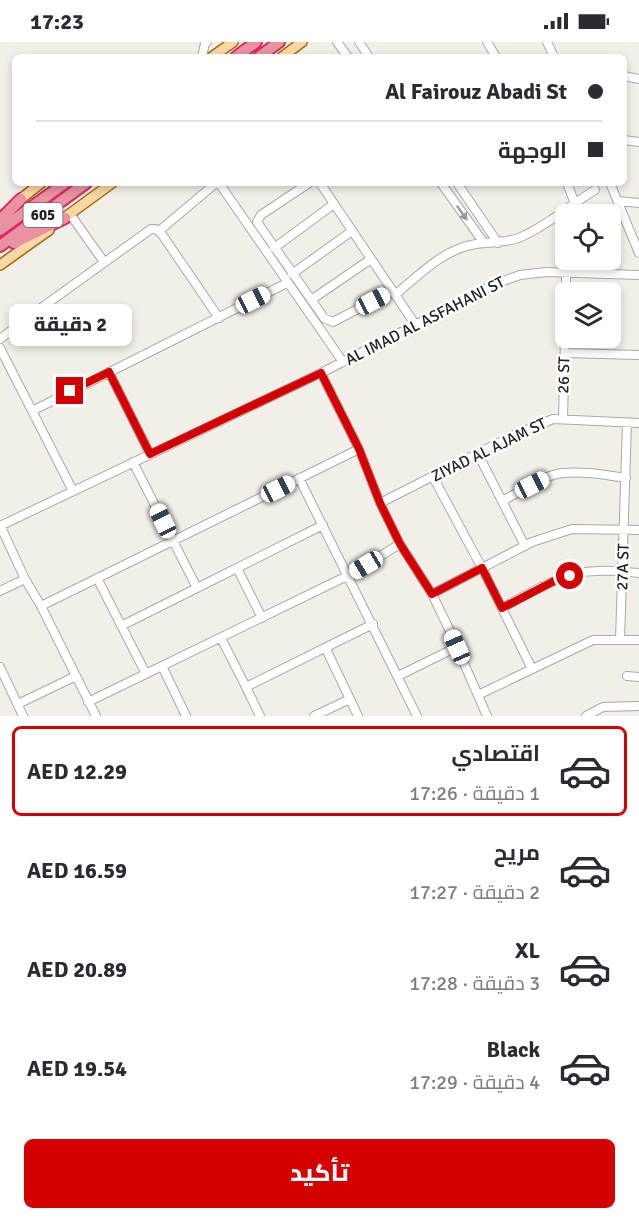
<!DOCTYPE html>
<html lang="ar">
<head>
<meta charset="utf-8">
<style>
  :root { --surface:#fff; --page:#f7f7f7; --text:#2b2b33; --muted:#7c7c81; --line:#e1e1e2; --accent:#d40000 }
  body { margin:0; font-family:Signika,Cairo,sans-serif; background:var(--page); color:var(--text); direction:rtl; height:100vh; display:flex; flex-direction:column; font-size:22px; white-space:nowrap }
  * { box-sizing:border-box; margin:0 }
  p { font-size:20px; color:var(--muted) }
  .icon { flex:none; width:33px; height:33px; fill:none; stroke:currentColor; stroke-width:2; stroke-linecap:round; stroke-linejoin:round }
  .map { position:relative; height:674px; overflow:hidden; direction:ltr }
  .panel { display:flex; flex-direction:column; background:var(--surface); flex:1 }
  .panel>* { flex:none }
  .guide { position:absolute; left:12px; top:12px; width:615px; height:132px; border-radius:9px; box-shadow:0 3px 9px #0003; direction:rtl; display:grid; align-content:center; height:132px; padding:0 24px; background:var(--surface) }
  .fabs { position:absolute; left:555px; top:162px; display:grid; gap:12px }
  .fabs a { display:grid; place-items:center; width:66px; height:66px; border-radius:9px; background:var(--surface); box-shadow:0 3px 9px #0003; font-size:30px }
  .end { position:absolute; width:27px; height:27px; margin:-14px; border:8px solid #d40000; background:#fff; box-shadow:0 0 0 3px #fff }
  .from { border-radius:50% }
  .bubble { position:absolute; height:42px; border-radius:9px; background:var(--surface); box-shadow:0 3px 9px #0003; font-size:20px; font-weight:800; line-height:42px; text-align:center; direction:rtl }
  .car { position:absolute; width:18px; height:36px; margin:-18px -9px; border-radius:8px; box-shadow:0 0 4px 2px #0007; background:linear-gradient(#fff 24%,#345 0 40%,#fff 0 76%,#345 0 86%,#fff 0) }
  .guide b { display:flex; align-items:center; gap:21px; height:57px; font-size:22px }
  .guide b+b { border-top:2px solid var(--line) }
  .guide i { width:15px; height:15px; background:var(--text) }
  ul { padding:10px 0 0; list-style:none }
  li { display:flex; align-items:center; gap:18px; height:90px; margin:0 12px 9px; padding:0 12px; border:3px solid transparent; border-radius:9px }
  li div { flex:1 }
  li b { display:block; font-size:22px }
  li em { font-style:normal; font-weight:800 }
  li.on { border-color:var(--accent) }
  li>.icon { width:54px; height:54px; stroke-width:1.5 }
  .action { display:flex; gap:12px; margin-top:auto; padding:12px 24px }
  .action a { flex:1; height:69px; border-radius:9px; background:var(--accent); color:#fff; font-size:24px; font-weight:800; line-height:69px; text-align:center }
  .status { display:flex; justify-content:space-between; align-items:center; height:42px; padding:0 30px; background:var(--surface); direction:ltr }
  .status svg { height:16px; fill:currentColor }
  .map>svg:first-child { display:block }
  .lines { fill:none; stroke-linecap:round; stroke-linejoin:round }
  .minor-casing { stroke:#a9a9a9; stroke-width:10 }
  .major-casing { stroke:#a06b00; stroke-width:12 }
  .highway-casing { stroke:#dc2a67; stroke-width:14 }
  .minor { stroke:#fff; stroke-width:8 }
  .major { stroke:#fcd6a4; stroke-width:9 }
  .highway { stroke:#e892a2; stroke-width:10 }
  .oneway { fill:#9c9c9c }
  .route { stroke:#d40000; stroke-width:8 }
  .labels { text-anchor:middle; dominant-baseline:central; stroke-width:5; stroke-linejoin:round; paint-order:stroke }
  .shield { fill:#fff; stroke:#646464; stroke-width:1.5 }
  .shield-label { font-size:15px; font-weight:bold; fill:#222 }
  .street-label { font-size:16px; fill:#222; stroke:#fff }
</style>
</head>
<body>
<div class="status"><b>17:23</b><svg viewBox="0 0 49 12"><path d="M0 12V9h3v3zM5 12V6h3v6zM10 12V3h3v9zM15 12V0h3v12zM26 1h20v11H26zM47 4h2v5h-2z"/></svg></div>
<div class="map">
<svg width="639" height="674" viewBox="0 0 639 674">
  <rect width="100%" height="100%" fill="#f2efe9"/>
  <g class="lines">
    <defs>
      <path id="minor" d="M337 0 348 15
        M359 0 369 15
        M487 0 496 15
        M547 0 554 15
        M202 15 205 1 207 0
        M624 34 639 37
        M624 98 639 100
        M219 141 343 320
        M309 141 261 173 257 180 324 276 333 280 392 249
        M320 141 415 282
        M441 141 484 201
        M457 141 498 201
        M567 141 579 172
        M610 141 639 211
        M618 159 639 161
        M70 172 104 220
        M159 189 216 141
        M274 206 334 162
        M292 232 352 189
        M566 250V230
        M395 253C418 234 442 209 471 203 488 199 505 202 521 195 547 184 570 163 595 148
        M311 258 371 217
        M41 266 151 187H155L161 191 219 276
        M0 297 34 271
        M0 306 73 449
        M565 311 639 313
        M109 330 150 412
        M321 331 359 407 380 461 400 502 432 552 449 587 487 674
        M32 369 287 241
        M563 377 566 254
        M478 412 525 504
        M133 420 197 546 323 483
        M433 435 482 526 532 627
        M299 436 417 674
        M502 459C521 450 542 433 563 431 584 429 606 433 626 436
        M380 461 514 393 553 377 639 381
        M0 483 25 537 41 564 96 674
        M0 484 321 331 495 242 520 233 546 230 639 233
        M237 526 262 576
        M97 536 146 632
        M0 549 25 537
        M432 552 532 500 572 487 639 488
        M41 564 359 407
        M502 566C530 551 564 529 597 529 611 528 625 530 639 531
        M121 584 197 546
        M221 596 246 645 373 582
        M620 598 627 381
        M326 607 358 674
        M162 624 186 674
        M0 625 23 674
        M398 634 457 605
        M627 634 639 635
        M246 645 260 674
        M478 653 593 598H639
        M88 660 349 533 400 502
        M18 662 76 634
        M314 674 350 657
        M586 674 603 665 639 664"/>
      <path id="major" d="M212 15 233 0
        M282 15 302 0
        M17 160 41 141
        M60 179 112 141
        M0 223 49 188"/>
      <path id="highway" d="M236 15 256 0
        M259 15 279 0
        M0 178 21 157
        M0 188 65 141
        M14 201 65 176
        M0 204 86 141"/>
    </defs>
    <use href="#minor" class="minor-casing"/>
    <use href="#major" class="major-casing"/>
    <use href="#highway" class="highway-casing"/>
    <use href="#minor" class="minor"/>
    <use href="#major" class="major"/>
    <use href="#highway" class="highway"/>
  </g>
  <defs><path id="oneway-solid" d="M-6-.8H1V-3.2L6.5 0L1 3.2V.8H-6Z" transform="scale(1.5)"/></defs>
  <use class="oneway" href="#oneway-solid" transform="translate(462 171) rotate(55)"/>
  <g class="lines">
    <path class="route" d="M70 349 109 330 150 412 321 331 359 407 380 461 400 502 432 552 482 526 502 566 556 538 570 534"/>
  </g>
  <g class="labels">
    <rect class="shield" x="23.5" y="161" width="39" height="24" rx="4.5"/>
    <g class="shield-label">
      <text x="43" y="173">605</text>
    </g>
    <g class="street-label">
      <text transform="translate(425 279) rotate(-27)">AL IMAD AL ASFAHANI ST</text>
      <text transform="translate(564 333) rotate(-88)">26 ST</text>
      <text transform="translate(489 408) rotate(-26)">ZIYAD AL AJAM ST</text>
      <text transform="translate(623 525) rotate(-88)">27A ST</text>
    </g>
  </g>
</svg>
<div class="fabs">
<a><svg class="icon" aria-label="locate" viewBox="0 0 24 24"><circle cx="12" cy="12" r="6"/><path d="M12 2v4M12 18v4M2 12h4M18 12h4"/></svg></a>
<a><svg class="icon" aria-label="layers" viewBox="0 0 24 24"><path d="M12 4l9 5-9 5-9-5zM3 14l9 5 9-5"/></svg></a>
</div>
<i class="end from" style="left:570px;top:534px"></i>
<i class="end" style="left:70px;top:349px"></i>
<div class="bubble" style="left:9px;top:262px;width:123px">2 دقيقة</div>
<i class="car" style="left:253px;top:258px;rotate:63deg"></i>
<i class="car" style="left:373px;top:259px;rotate:62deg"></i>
<i class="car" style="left:532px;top:443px;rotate:63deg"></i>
<i class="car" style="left:278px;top:447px;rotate:63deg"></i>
<i class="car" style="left:163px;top:479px;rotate:334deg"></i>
<i class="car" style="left:366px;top:523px;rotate:239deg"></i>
<i class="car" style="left:457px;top:605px;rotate:336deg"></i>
<div class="guide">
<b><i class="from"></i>Al Fairouz Abadi St</b>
<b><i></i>الوجهة</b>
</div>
</div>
<section class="panel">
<ul>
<li class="on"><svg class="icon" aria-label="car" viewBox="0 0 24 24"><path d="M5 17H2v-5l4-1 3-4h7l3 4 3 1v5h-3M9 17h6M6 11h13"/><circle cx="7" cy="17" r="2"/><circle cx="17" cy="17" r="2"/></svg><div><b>اقتصادي</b><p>1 دقيقة · 17:26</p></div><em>AED 12.29</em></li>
<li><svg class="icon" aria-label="car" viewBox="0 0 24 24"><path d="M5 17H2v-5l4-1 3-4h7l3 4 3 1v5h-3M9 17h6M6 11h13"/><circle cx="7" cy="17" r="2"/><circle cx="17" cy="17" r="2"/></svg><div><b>مريح</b><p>2 دقيقة · 17:27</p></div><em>AED 16.59</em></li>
<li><svg class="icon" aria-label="car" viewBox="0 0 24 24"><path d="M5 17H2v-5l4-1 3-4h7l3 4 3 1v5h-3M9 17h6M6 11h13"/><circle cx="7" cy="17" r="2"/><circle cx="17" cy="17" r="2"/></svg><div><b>XL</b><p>3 دقيقة · 17:28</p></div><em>AED 20.89</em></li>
<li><svg class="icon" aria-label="car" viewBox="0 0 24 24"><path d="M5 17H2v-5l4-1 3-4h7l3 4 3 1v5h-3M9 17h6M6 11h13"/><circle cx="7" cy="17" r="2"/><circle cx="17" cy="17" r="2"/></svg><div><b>Black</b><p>4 دقيقة · 17:29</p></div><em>AED 19.54</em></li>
</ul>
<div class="action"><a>تأكيد</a></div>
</section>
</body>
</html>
